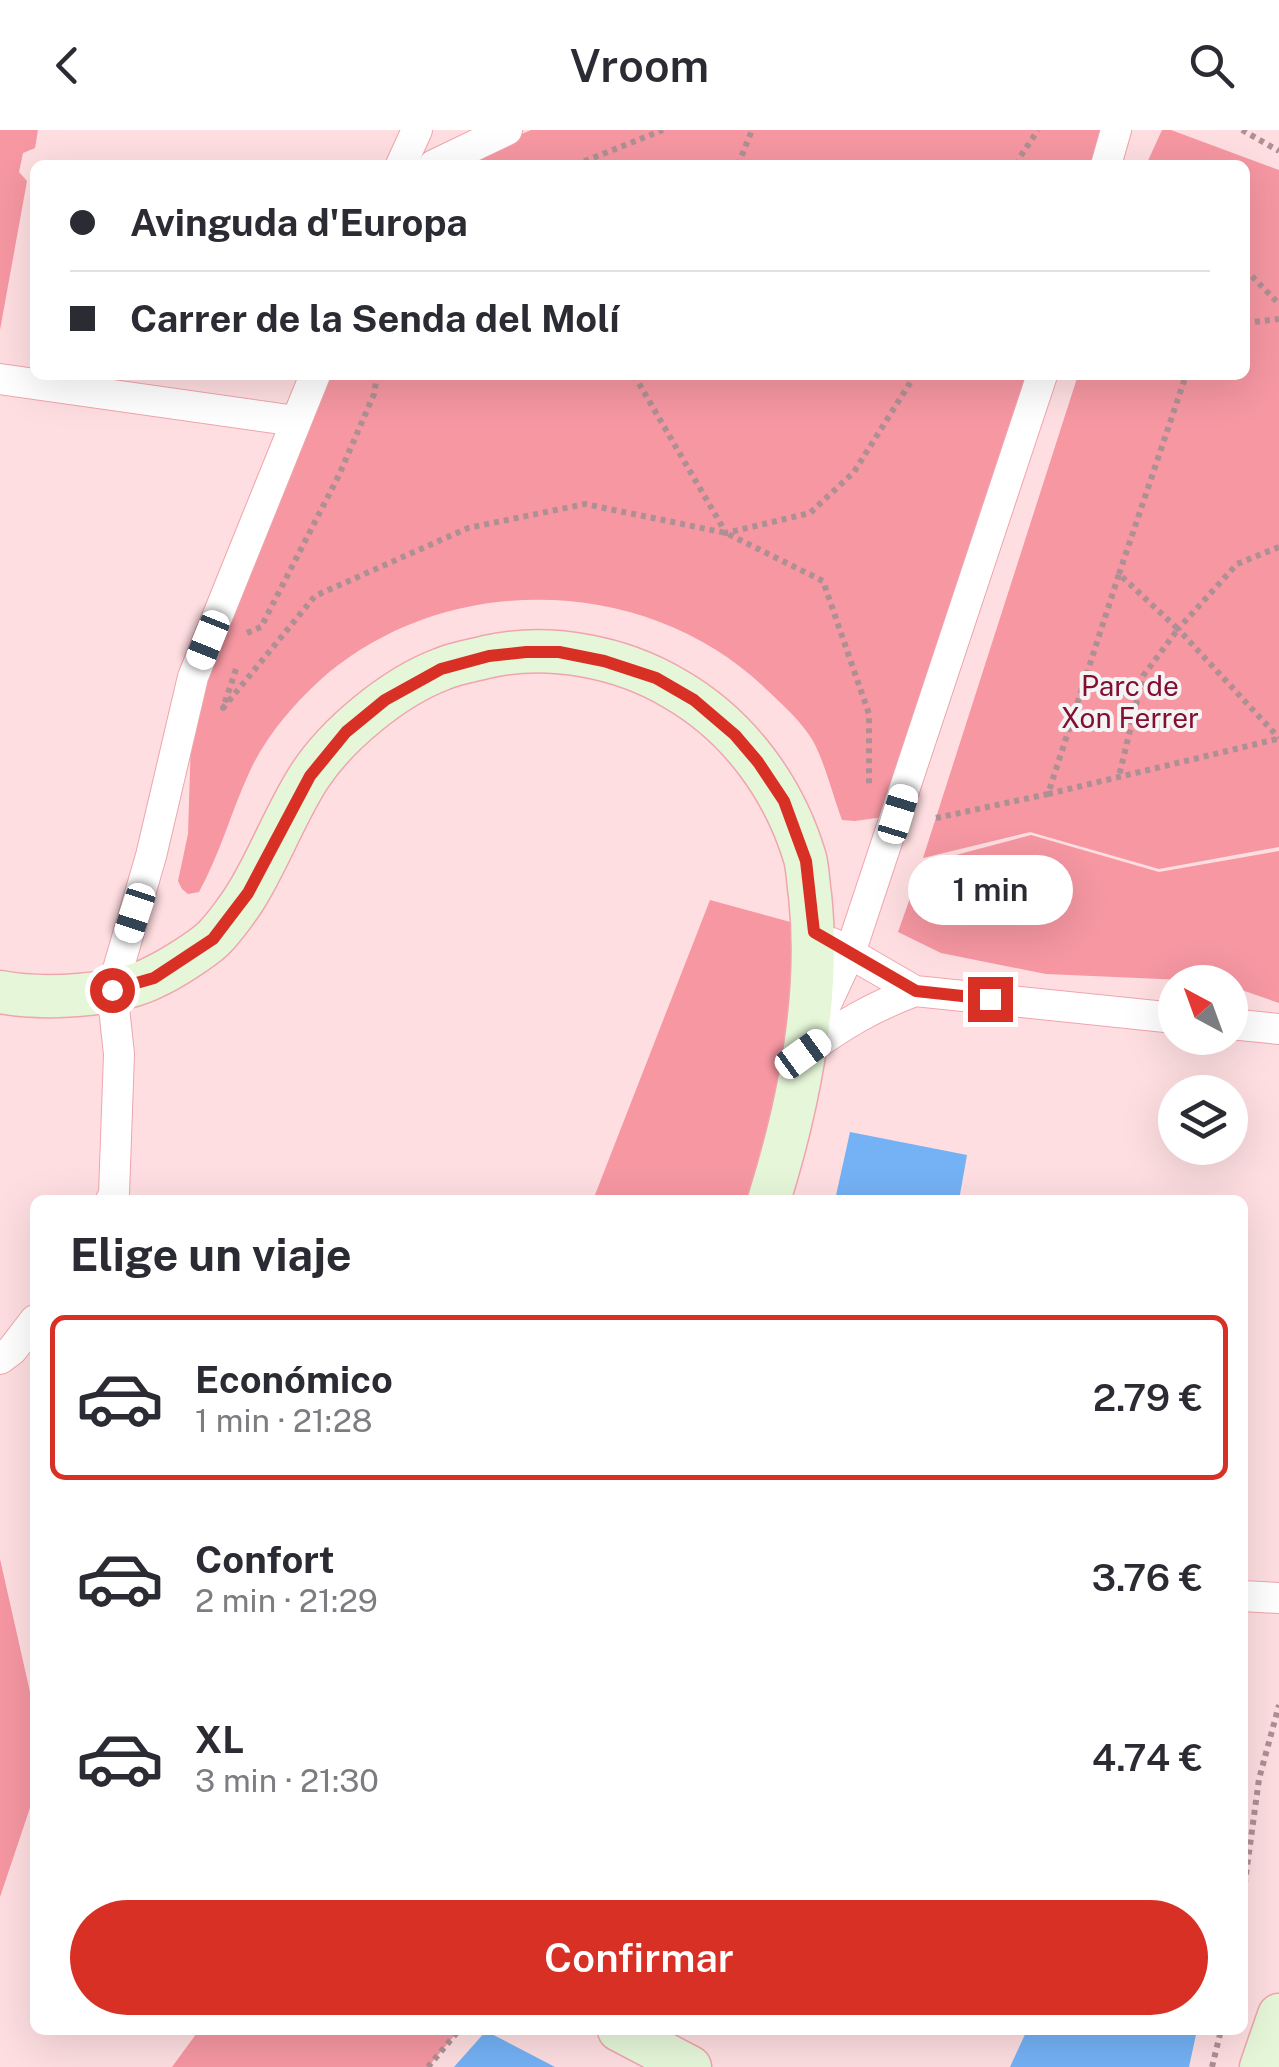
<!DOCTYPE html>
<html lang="es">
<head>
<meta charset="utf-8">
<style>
  :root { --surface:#fff; --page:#f7f7f7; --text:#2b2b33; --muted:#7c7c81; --line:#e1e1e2; --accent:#d93025 }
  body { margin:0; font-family:"Public Sans",sans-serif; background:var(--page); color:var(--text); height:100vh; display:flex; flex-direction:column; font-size:38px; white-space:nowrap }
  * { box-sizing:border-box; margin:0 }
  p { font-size:32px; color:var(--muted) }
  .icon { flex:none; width:55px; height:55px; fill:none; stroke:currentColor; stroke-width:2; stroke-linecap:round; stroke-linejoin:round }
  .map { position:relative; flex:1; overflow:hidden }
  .sheet { position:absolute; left:30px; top:1065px; width:1218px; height:840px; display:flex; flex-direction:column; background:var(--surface); border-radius:15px; box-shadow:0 10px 40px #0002 }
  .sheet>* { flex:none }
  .hud { position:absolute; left:30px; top:30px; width:1220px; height:220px; border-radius:15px; box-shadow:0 10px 40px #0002; display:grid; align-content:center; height:220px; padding:0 40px; background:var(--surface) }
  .needle { width:65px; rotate:319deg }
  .controls { position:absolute; left:1158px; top:835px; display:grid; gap:20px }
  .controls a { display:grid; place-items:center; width:90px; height:90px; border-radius:50%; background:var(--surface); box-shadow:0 10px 40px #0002; font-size:50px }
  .end { position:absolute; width:45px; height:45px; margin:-22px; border:12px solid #d93025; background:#fff; box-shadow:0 0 0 5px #fff }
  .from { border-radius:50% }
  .bubble { position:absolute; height:70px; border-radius:35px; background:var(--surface); box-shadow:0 10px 40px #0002; font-size:32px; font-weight:600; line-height:70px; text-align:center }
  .car { position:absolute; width:30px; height:60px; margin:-30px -15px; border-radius:12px; box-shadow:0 0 8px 2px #0007; background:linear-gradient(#fff 24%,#345 0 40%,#fff 0 76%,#345 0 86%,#fff 0) }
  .hud b { display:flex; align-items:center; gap:35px; height:95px; font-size:38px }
  .hud b+b { border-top:2px solid var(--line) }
  .hud i { width:25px; height:25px; background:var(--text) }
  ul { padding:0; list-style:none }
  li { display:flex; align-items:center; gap:30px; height:165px; margin:0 20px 15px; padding:0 20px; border:5px solid transparent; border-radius:15px }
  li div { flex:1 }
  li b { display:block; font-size:38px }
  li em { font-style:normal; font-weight:600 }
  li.selected { border-color:var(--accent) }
  li>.icon { width:90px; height:90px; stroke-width:1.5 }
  h2 { padding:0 40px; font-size:45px; line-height:120px }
  .primary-button { display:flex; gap:20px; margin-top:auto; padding:20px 40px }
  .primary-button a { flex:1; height:115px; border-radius:60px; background:var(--accent); color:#fff; font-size:40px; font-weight:600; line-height:115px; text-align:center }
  header { display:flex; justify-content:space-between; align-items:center; height:130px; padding:0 40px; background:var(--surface); font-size:45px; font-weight:600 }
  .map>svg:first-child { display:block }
  .green { fill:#f697a2 }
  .building { fill:#74b1f5 }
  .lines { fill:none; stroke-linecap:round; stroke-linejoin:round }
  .street-casing { stroke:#efa5ad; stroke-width:32 }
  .secondary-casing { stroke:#efa5ad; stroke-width:45 }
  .path { stroke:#ae9094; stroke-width:6; stroke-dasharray:5 5; stroke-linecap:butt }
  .street { stroke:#fff; stroke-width:30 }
  .secondary { stroke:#e6f7d9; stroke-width:42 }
  .route { stroke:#d93025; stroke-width:12 }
  .labels { text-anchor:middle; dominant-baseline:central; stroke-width:8; stroke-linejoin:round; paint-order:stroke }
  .park-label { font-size:28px; fill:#830e30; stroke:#f4f4f4 }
</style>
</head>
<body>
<header><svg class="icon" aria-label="back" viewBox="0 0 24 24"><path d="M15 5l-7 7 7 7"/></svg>Vroom<svg class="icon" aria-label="search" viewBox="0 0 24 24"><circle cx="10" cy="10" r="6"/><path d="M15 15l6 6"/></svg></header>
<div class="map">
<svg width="1279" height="1937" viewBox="0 0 1279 1937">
  <rect width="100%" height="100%" fill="#fedee1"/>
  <path class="green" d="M0 0H38L35 18 23 23 19 42 27 51 0 200Z
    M531 0H1116L1106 35H449Z
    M1162 0H1171L1279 40V717L1159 739 1030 702 923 728 1078 245H1245V35H1146Z
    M318 245H1039L897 685 855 691 842 690C833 666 825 633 813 611 802 592 783 575 767 560 648 443 442 439 318 552 291 577 264 609 249 643 231 682 220 724 199 762L188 764 182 759 178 751 188 704 193 547Z
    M1031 705 1159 742 1279 721V873L1230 856V852L1046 844 941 823 898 802 922 734Z
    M710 770 816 799 764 1070H593Z
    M0 1429 35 1584V1663L0 1767Z
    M199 1900H459L428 1937H172Z"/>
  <path class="building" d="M850 1002 967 1025 959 1070H835Z
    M1027 1900H1197L1189 1937H1010Z
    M486 1901 555 1937H454Z"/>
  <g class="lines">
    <defs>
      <path id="street" d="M401 35 417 0
        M434 35 507 0
        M1106 35 1116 0
        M0 249 296 291
        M832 813 915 861 1175 888
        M1230 894 1279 899
        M815 898 850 823 1042 245
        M805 922C844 894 870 878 915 861
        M111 1070 114 1064 119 924 112 860 151 726 193 547 315 245
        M0 1229 12 1220 35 1190
        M1242 1466 1279 1468"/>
      <path id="secondary" d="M0 862C43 870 117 867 156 846 171 839 201 820 213 809 224 798 241 775 249 761 271 724 286 683 309 647 337 604 394 557 442 539 455 533 471 531 486 527 548 513 620 526 675 559 739 596 784 658 805 728 808 740 808 753 810 765 821 867 799 974 769 1070
        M619 1900 690 1937
        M1261 1937 1279 1885"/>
    </defs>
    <use href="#street" class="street-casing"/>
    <use href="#secondary" class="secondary-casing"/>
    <path class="path" d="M1242 0 1279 21
      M1147 33 1149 35
      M575 35 663 0
      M738 35 752 0
      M1017 35 1020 27 1038 0
      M1245 139 1279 174
      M1245 193 1279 189
      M634 245 726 403 810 383 854 342 915 245
      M1279 417 1237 434 1178 499 1279 608
      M1119 444 1186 245
      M247 503 261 497 339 345 374 264 377 245
      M236 539 223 578 315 466 468 398 585 374 726 403 823 451 869 584V656
      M1048 664 1277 609
      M936 688 1048 664 1119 444 1178 499 1143 546 1119 646
      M1242 1774 1259 1649 1279 1575
      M428 1937 459 1900
      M1212 1937 1221 1900"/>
    <use href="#street" class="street"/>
    <use href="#secondary" class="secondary"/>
  </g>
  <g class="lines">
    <path class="route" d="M112 860 154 848 213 809 248 763 310 646 346 602 385 570 441 539 489 526 526 522H559L604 531 656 548 694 570 735 605 758 632 784 671 806 731 814 802 916 861 990 869"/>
  </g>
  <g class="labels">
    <g class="park-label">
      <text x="1130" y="555">Parc de<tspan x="1130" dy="32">Xon Ferrer</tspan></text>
    </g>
  </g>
</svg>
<div class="controls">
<a><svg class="needle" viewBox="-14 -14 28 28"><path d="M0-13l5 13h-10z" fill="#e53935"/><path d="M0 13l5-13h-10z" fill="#7c7c81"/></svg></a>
<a><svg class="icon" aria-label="layers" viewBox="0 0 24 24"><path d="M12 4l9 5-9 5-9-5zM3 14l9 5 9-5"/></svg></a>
</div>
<i class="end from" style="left:112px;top:860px"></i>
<i class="end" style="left:990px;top:869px"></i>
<div class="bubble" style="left:908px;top:725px;width:165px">1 min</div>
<i class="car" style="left:208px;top:510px;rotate:202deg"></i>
<i class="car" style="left:898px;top:684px;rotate:17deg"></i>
<i class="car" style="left:135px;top:783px;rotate:198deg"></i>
<i class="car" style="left:803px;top:924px;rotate:54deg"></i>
<div class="hud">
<b><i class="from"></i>Avinguda d'Europa</b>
<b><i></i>Carrer de la Senda del Molí</b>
</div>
<section class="sheet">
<h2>Elige un viaje</h2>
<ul>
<li class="selected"><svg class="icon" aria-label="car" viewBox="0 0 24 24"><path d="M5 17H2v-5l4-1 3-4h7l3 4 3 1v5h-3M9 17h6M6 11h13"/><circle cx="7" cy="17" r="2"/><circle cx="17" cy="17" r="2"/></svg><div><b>Económico</b><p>1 min · 21:28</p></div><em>2.79 €</em></li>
<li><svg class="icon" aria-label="car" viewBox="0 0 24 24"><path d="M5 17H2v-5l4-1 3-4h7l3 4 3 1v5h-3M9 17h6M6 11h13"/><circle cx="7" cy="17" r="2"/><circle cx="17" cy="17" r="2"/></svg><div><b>Confort</b><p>2 min · 21:29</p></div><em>3.76 €</em></li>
<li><svg class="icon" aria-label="car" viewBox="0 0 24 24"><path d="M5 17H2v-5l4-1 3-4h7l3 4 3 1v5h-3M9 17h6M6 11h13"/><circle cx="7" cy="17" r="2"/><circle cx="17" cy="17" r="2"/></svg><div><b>XL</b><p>3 min · 21:30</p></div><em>4.74 €</em></li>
</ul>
<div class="primary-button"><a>Confirmar</a></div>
</section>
</div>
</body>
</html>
